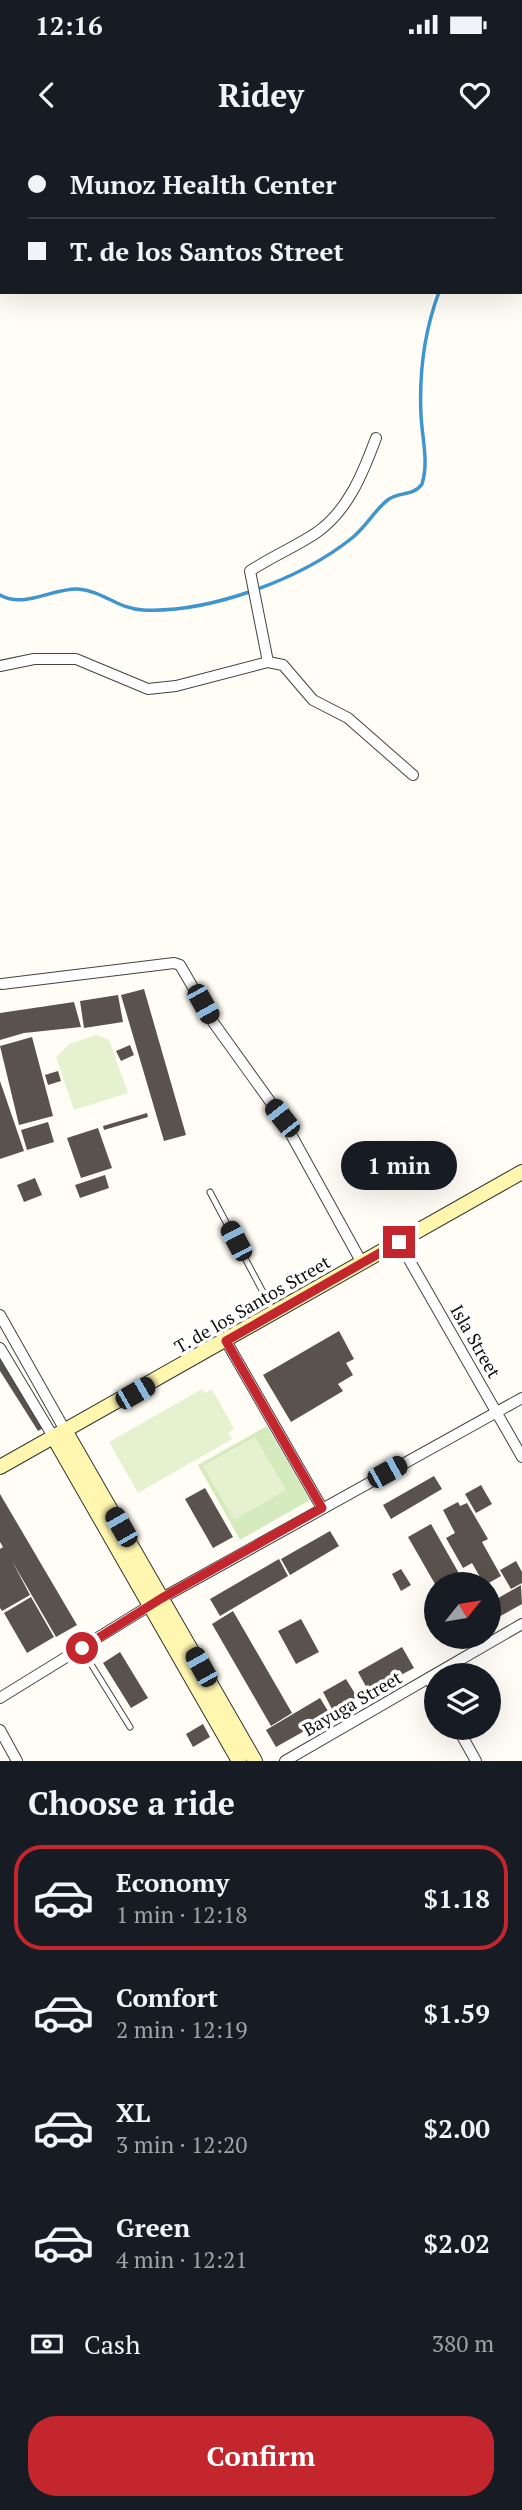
<!DOCTYPE html>
<html lang="en">
<head>
<meta charset="utf-8">
<style>
  :root { --surface:#171b24; --page:#242831; --text:#f1f3f6; --muted:#9ea1a6; --line:#363941; --accent:#c4262e }
  body { margin:0; font-family:"PT Serif",serif; background:var(--page); color:var(--text); height:100vh; display:flex; flex-direction:column; font-size:26px; white-space:nowrap }
  * { box-sizing:border-box; margin:0 }
  p { font-size:23px; color:var(--muted) }
  .icon { flex:none; width:38px; height:38px; fill:none; stroke:currentColor; stroke-width:2; stroke-linecap:round; stroke-linejoin:round }
  .map { position:relative; height:1621px; overflow:hidden }
  .sheet { display:flex; flex-direction:column; background:var(--surface); flex:1 }
  .sheet>* { flex:none }
  .guide { position:absolute; left:0px; top:0px; width:523px; height:154px; box-shadow:0 7px 28px #0002; display:grid; align-content:center; height:154px; padding:0 28px; background:var(--surface) }
  .needle { width:46px; rotate:60deg }
  .fabs { position:absolute; left:424px; top:1432px; display:grid; gap:14px }
  .fabs a { display:grid; place-items:center; width:77px; height:77px; border-radius:50%; background:var(--surface); box-shadow:0 7px 28px #0002; font-size:35px }
  .end { position:absolute; width:32px; height:32px; margin:-16px; border:9px solid #c4262e; background:#fff; box-shadow:0 0 0 4px #fff }
  .from { border-radius:50% }
  .bubble { position:absolute; height:49px; border-radius:24px; background:var(--surface); box-shadow:0 7px 28px #0002; font-size:23px; font-weight:700; line-height:49px; text-align:center }
  .car { position:absolute; width:21px; height:42px; margin:-21px -10px; border-radius:9px; box-shadow:0 0 5px 2px #0007; background:linear-gradient(#222 24%,#8ab4d8 0 40%,#222 0 76%,#8ab4d8 0 86%,#222 0) }
  .guide b { display:flex; align-items:center; gap:24px; height:66px; font-size:26px }
  .guide b+b { border-top:2px solid var(--line) }
  .guide i { width:18px; height:18px; background:var(--text) }
  ul { padding:0; list-style:none }
  li { display:flex; align-items:center; gap:21px; height:105px; margin:0 14px 10px; padding:0 14px; border:4px solid transparent; border-radius:28px }
  li div { flex:1 }
  li b { display:block; font-size:26px }
  li em { font-style:normal; font-weight:700 }
  li.on { border-color:var(--accent) }
  li>.icon { width:63px; height:63px; stroke-width:1.5 }
  h2 { padding:0 28px; font-size:32px; line-height:84px }
  .pay { display:flex; align-items:center; gap:18px; height:77px; padding:0 28px; font-size:26px }
  .pay p { margin-inline-start:auto }
  .action { display:flex; gap:14px; margin-top:auto; padding:14px 28px }
  .action a { flex:1; height:80px; border-radius:28px; background:var(--accent); color:#fff; font-size:28px; font-weight:700; line-height:80px; text-align:center }
  .status { display:flex; justify-content:space-between; align-items:center; height:49px; padding:0 35px; background:var(--surface); direction:ltr }
  .status svg { height:19px; fill:currentColor }
  header { display:flex; justify-content:space-between; align-items:center; height:91px; padding:0 28px; background:var(--surface); font-size:32px; font-weight:700 }
  .map>svg:first-child { display:block }
  .green { fill:#d5ebbd }
  .pitch { fill:#e6f2cf }
  .lines { fill:none; stroke-linecap:round; stroke-linejoin:round }
  .stream { stroke:#3f96cf; stroke-width:3.5 }
  .building { fill:#5a524d }
  .service-casing { stroke:#444; stroke-width:7 }
  .minor-casing { stroke:#444; stroke-width:12 }
  .secondary-casing { stroke:#333; stroke-width:16 }
  .service { stroke:#fff; stroke-width:5 }
  .minor { stroke:#fff; stroke-width:10 }
  .secondary { stroke:#fff6b0; stroke-width:14 }
  .route { stroke:#c4262e; stroke-width:9 }
  .labels { text-anchor:middle; dominant-baseline:central; stroke-width:7; stroke-linejoin:round; paint-order:stroke }
  .street-label { font-size:18px; fill:#111; stroke:#fff }
</style>
</head>
<body>
<div class="status"><b>12:16</b><svg viewBox="0 0 49 12"><path d="M0 12V9h3v3zM5 12V6h3v6zM10 12V3h3v9zM15 12V0h3v12zM26 1h20v11H26zM47 4h2v5h-2z"/></svg></div>
<header><svg class="icon" aria-label="back" viewBox="0 0 24 24"><path d="M15 5l-7 7 7 7"/></svg>Ridey<svg class="icon" aria-label="heart" viewBox="0 0 24 24"><path d="M12 20l-8-8c-3-5 5-10 8-4 3-6 11-1 8 4z"/></svg></header>
<div class="map">
<svg width="522" height="1621" viewBox="0 0 522 1621">
  <rect width="100%" height="100%" fill="#fffdf5"/>
  <path class="green" d="M267 1286 310 1360 240 1400 198 1325Z"/>
  <path class="pitch" d="M96 895 109 900 128 953 74 970 56 917 69 904Z
    M202 1249 205 1253 212 1249 234 1289 228 1293 232 1299 138 1353 109 1302Z
    M255 1297 286 1350 234 1380 203 1326Z"/>
  <g class="lines">
    <path class="stream" d="M501 2 502 0
      M0 455C25 469 52 448 78 449 103 451 118 469 143 470 210 473 301 439 352 398 366 387 376 368 389 359 399 352 414 356 422 344 429 322 422 298 421 275 419 232 424 192 439 152"/>
  </g>
  <path class="building" d="M144 849 186 995 164 1001 121 855Z
    M118 855 123 882 84 888 80 861Z
    M74 862 81 887 24 893 0 900V873Z
    M32 897 53 976 19 985 0 906Z
    M130 905 134 915 121 921 116 911Z
    M58 931 61 941 48 945 45 935Z
    M0 941 24 1011 0 1019Z
    M147 973 148 977 104 990 103 986Z
    M48 982 54 1002 27 1010 21 990Z
    M98 988 112 1028 81 1038 67 998Z
    M105 1035 109 1048 80 1058 75 1045Z
    M35 1038 42 1055 24 1062 17 1045Z
    M339 1191 354 1219 346 1223 353 1235 338 1244 343 1251 291 1282 263 1235Z
    M0 1218 43 1288 38 1291 0 1231Z
    M434 1336 442 1349 391 1379 383 1365Z
    M481 1345 492 1364 476 1373 465 1354Z
    M205 1348 233 1397 213 1408 185 1359Z
    M0 1354 77 1485 56 1497 12 1421 30 1455 2 1471 0 1468V1409L3 1407 0 1402Z
    M458 1362 460 1366 467 1363 488 1399 482 1402 501 1436 487 1444H484L472 1423 463 1428 446 1398 455 1393 443 1370Z
    M431 1384 465 1444H435L408 1397Z
    M330 1391 339 1406 290 1435 281 1419Z
    M279 1419 288 1436 220 1476 210 1459Z
    M516 1421 522 1432V1443L511 1449 500 1430Z
    M401 1429 411 1445 401 1451 392 1434Z
    M521 1445 522 1464 488 1483V1464Z
    M31 1457 54 1497 27 1513 4 1473Z
    M233 1471 292 1573 271 1586 212 1484Z
    M301 1479 319 1512 296 1524 278 1491Z
    M402 1507 414 1528 369 1552 358 1532Z
    M120 1512 148 1558 131 1568 103 1523Z
    M346 1539 357 1557 333 1571 323 1552Z
    M320 1558 331 1576 276 1607 266 1590Z
    M203 1584 210 1597 193 1607 186 1594Z"/>
  <g class="lines">
    <defs>
      <path id="service" d="M210 1052 273 1171
        M81 1508 130 1587"/>
      <path id="minor" d="M268 522 250 431C271 417 295 407 316 393 348 371 363 333 376 298
        M0 526 34 519H76L148 549 176 546 268 522 283 525 313 560 348 578 413 635
        M2 844 174 823 180 825 213 882 282 978 362 1123
        M399 1102 522 1317
        M0 1175 66 1292
        M226 1201 322 1368
        M0 1208 54 1298
        M429 1539 436 1551
        M0 1558 162 1458 522 1258
        M457 1587 476 1621
        M0 1590 17 1621
        M285 1621 522 1484"/>
      <path id="secondary" d="M66 1292 255 1621
        M54 1298 239 1621
        M0 1327 522 1032"/>
    </defs>
    <use href="#service" class="service-casing"/>
    <use href="#minor" class="minor-casing"/>
    <use href="#secondary" class="secondary-casing"/>
    <use href="#service" class="service"/>
    <use href="#minor" class="minor"/>
    <use href="#secondary" class="secondary"/>
  </g>
  <g class="lines">
    <path class="route" d="M82 1508 162 1458 322 1368 226 1201 399 1102"/>
  </g>
  <g class="labels">
    <g class="street-label">
      <text transform="translate(252 1164) rotate(-30)">T. de los Santos Street</text>
      <text transform="translate(476 1201) rotate(60)">Isla Street</text>
      <text transform="translate(352 1563) rotate(-30)">Bayuga Street</text>
    </g>
  </g>
</svg>
<div class="fabs">
<a><svg class="needle" viewBox="-14 -14 28 28"><path d="M0-13l5 13h-10z" fill="#e53935"/><path d="M0 13l5-13h-10z" fill="#9ea1a6"/></svg></a>
<a><svg class="icon" aria-label="layers" viewBox="0 0 24 24"><path d="M12 4l9 5-9 5-9-5zM3 14l9 5 9-5"/></svg></a>
</div>
<i class="end from" style="left:82px;top:1508px"></i>
<i class="end" style="left:399px;top:1102px"></i>
<div class="bubble" style="left:341px;top:1001px;width:116px">1 min</div>
<i class="car" style="left:203px;top:864px;rotate:151deg"></i>
<i class="car" style="left:282px;top:978px;rotate:322deg"></i>
<i class="car" style="left:236px;top:1101px;rotate:332deg"></i>
<i class="car" style="left:135px;top:1253px;rotate:60deg"></i>
<i class="car" style="left:387px;top:1332px;rotate:61deg"></i>
<i class="car" style="left:121px;top:1387px;rotate:330deg"></i>
<i class="car" style="left:201px;top:1527px;rotate:331deg"></i>
<div class="guide">
<b><i class="from"></i>Munoz Health Center</b>
<b><i></i>T. de los Santos Street</b>
</div>
</div>
<section class="sheet">
<h2>Choose a ride</h2>
<ul>
<li class="on"><svg class="icon" aria-label="car" viewBox="0 0 24 24"><path d="M5 17H2v-5l4-1 3-4h7l3 4 3 1v5h-3M9 17h6M6 11h13"/><circle cx="7" cy="17" r="2"/><circle cx="17" cy="17" r="2"/></svg><div><b>Economy</b><p>1 min · 12:18</p></div><em>$1.18</em></li>
<li><svg class="icon" aria-label="car" viewBox="0 0 24 24"><path d="M5 17H2v-5l4-1 3-4h7l3 4 3 1v5h-3M9 17h6M6 11h13"/><circle cx="7" cy="17" r="2"/><circle cx="17" cy="17" r="2"/></svg><div><b>Comfort</b><p>2 min · 12:19</p></div><em>$1.59</em></li>
<li><svg class="icon" aria-label="car" viewBox="0 0 24 24"><path d="M5 17H2v-5l4-1 3-4h7l3 4 3 1v5h-3M9 17h6M6 11h13"/><circle cx="7" cy="17" r="2"/><circle cx="17" cy="17" r="2"/></svg><div><b>XL</b><p>3 min · 12:20</p></div><em>$2.00</em></li>
<li><svg class="icon" aria-label="car" viewBox="0 0 24 24"><path d="M5 17H2v-5l4-1 3-4h7l3 4 3 1v5h-3M9 17h6M6 11h13"/><circle cx="7" cy="17" r="2"/><circle cx="17" cy="17" r="2"/></svg><div><b>Green</b><p>4 min · 12:21</p></div><em>$2.02</em></li>
</ul>
<div class="pay"><svg class="icon" aria-label="cash" viewBox="0 0 24 24"><path d="M3 7h18v10H3z"/><circle cx="12" cy="12" r="2"/></svg>Cash<p>380 m</p></div>
<div class="action"><a>Confirm</a></div>
</section>
</body>
</html>
